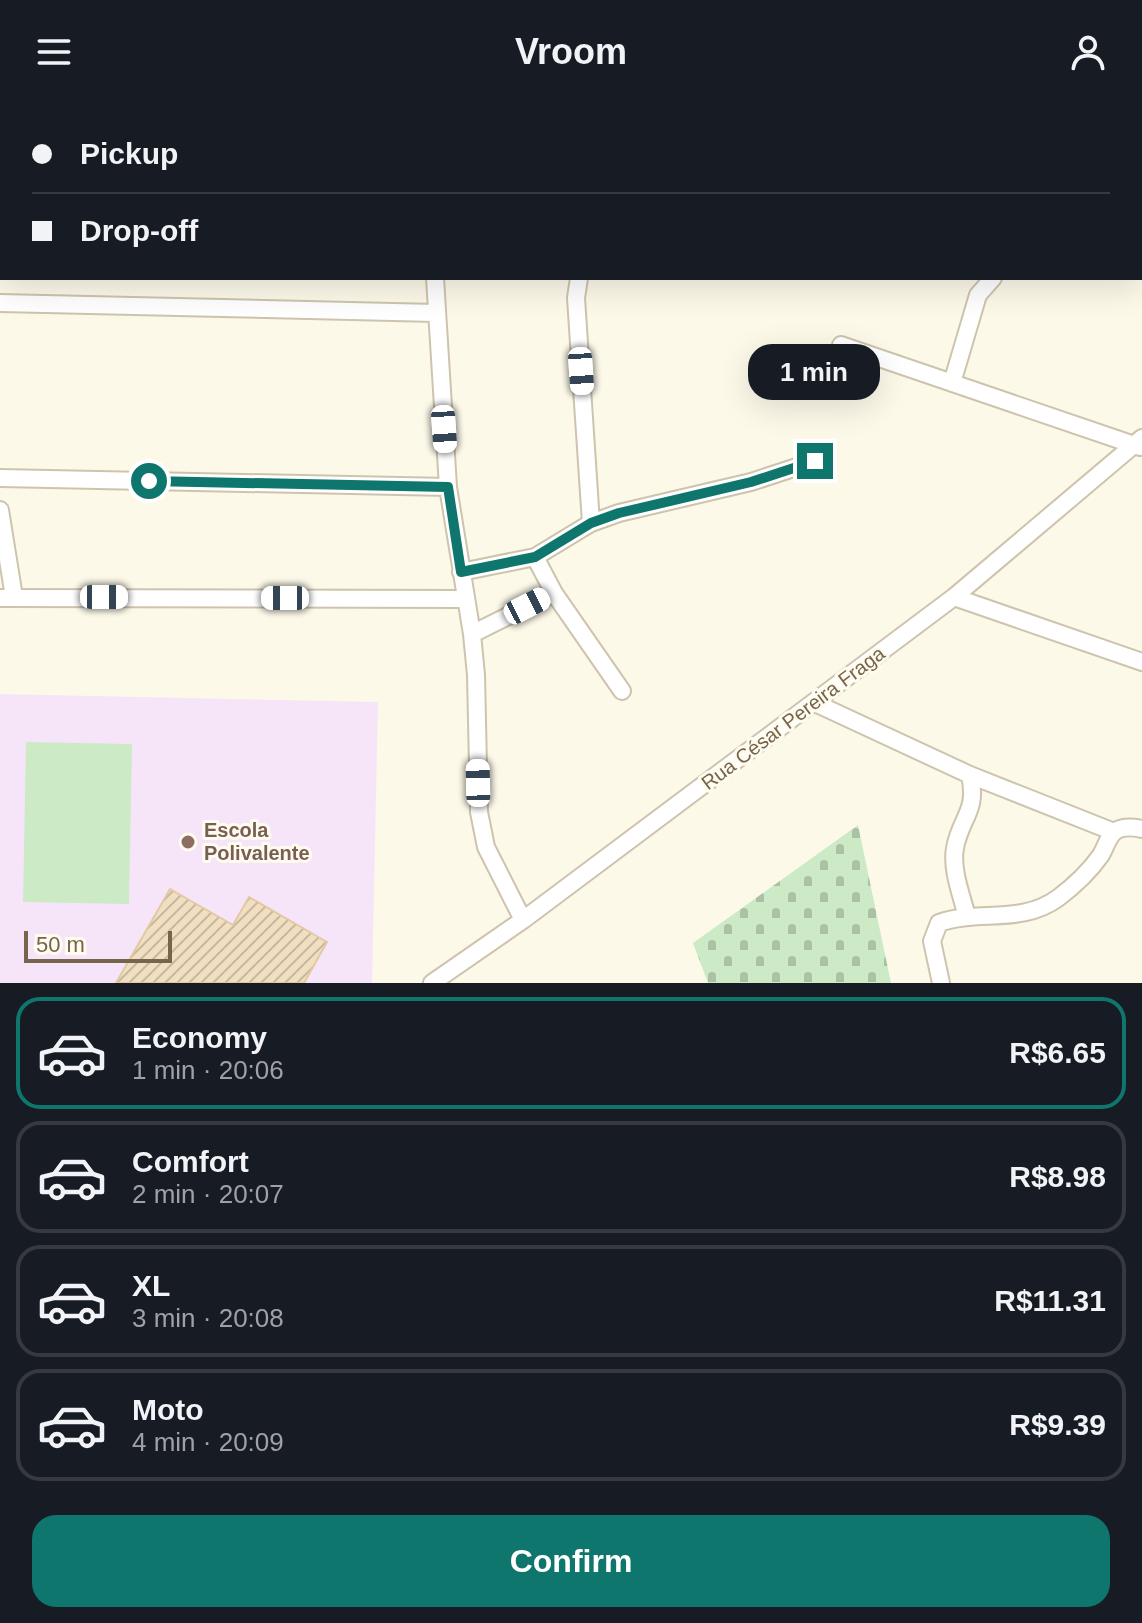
<!DOCTYPE html>
<html lang="en">
<head>
<meta charset="utf-8">
<style>
  :root { --surface:#171b24; --page:#242831; --text:#f1f3f6; --muted:#9ea1a6; --line:#363941; --accent:#0f766e }
  body { margin:0; font-family:Arial,sans-serif; background:var(--page); color:var(--text); height:100vh; display:flex; flex-direction:column; font-size:30px; white-space:nowrap }
  * { box-sizing:border-box; margin:0 }
  p { font-size:26px; color:var(--muted) }
  .icon { flex:none; width:44px; height:44px; fill:none; stroke:currentColor; stroke-width:2; stroke-linecap:round; stroke-linejoin:round }
  .map { position:relative; height:879px; overflow:hidden }
  .drawer { display:flex; flex-direction:column; background:var(--surface); flex:1 }
  .drawer>* { flex:none }
  .top-card { position:absolute; left:0px; top:0px; width:1142px; height:176px; box-shadow:0 8px 32px #0002; display:grid; align-content:center; height:176px; padding:0 32px; background:var(--surface) }
  .scale { position:absolute; left:24px; bottom:20px; width:148px; box-sizing:border-box; padding-left:8px; border:4px solid #76654c; border-top:0; font-size:22px; line-height:28px; white-space:nowrap; color:#76654c; -webkit-text-stroke:6px #fffcef; paint-order:stroke }
  .end { position:absolute; width:36px; height:36px; margin:-18px; border:10px solid #0f766e; background:#fff; box-shadow:0 0 0 4px #fff }
  .from { border-radius:50% }
  .bubble { position:absolute; height:56px; border-radius:24px; background:var(--surface); box-shadow:0 8px 32px #0002; font-size:26px; font-weight:800; line-height:56px; text-align:center }
  .car { position:absolute; width:24px; height:48px; margin:-24px -12px; border-radius:10px; box-shadow:0 0 6px 2px #0007; background:linear-gradient(#fff 24%,#345 0 40%,#fff 0 76%,#345 0 86%,#fff 0) }
  .top-card b { display:flex; align-items:center; gap:28px; height:76px; font-size:30px }
  .top-card b+b { border-top:2px solid var(--line) }
  .top-card i { width:20px; height:20px; background:var(--text) }
  ul { padding:14px 0 0; list-style:none }
  li { display:flex; align-items:center; gap:24px; height:112px; margin:0 16px 12px; padding:0 16px; border:4px solid var(--line); border-radius:24px }
  li div { flex:1 }
  li b { display:block; font-size:30px }
  li em { font-style:normal; font-weight:800 }
  li.on { border-color:var(--accent) }
  li>.icon { width:72px; height:72px; stroke-width:1.5 }
  .button { display:flex; gap:16px; margin-top:auto; padding:16px 32px }
  .button a { flex:1; height:92px; border-radius:24px; background:var(--accent); color:#fff; font-size:32px; font-weight:800; line-height:92px; text-align:center }
  header { display:flex; justify-content:space-between; align-items:center; height:104px; padding:0 32px; background:var(--surface); font-size:36px; font-weight:800 }
  .map>svg:first-child { display:block }
  .education { fill:#f6e5f9 }
  .cemetery { fill:url(#cemetery-stones) }
  .pitch { fill:#cdeac7 }
  .building { fill:url(#building-hatch); stroke:#e3c9a1; stroke-width:2 }
  .lines { fill:none; stroke-linecap:round; stroke-linejoin:round }
  .minor-casing { stroke:#cec4ae; stroke-width:20 }
  .minor { stroke:#fff; stroke-width:16 }
  .route { stroke:#0f766e; stroke-width:10 }
  .education-dot { fill:#8d6e63; stroke:#fffcef; stroke-width:3 }
  .labels { text-anchor:middle; dominant-baseline:central; stroke-width:6; stroke-linejoin:round; paint-order:stroke }
  .street-label { font-size:20px; fill:#76654c; stroke:#fffcef }
  .education-label { font-size:20px; font-weight:bold; fill:#785e54; stroke:#fffcef; text-anchor:start }
</style>
</head>
<body>
<header><svg class="icon" aria-label="menu" viewBox="0 0 24 24"><path d="M4 6h16M4 12h16M4 18h16"/></svg>Vroom<svg class="icon" aria-label="person" viewBox="0 0 24 24"><circle cx="12" cy="8" r="4"/><path d="M4 21q1-7 8-7t8 7"/></svg></header>
<div class="map">
<svg width="1142" height="879" viewBox="0 0 1142 879">
  <defs>
    <pattern id="cemetery-stones" width="16" height="16" patternUnits="userSpaceOnUse" patternTransform="scale(2)"><rect width="16" height="16" fill="#cdeac7"/><path d="M2 7V4a2 2 0 0 1 4 0v3zM10 15v-3a2 2 0 0 1 4 0v3z" fill="#abc1a4"/></pattern>
    <pattern id="building-hatch" width="6" height="6" patternUnits="userSpaceOnUse" patternTransform="scale(2)"><rect width="6" height="6" fill="#f1dfc1"/><path d="M-1 1l2-2M0 6l6-6M5 7l2-2" fill="none" stroke="#c8b89f"/></pattern>
  </defs>
  <rect width="100%" height="100%" fill="#fcf9e9"/>
  <path class="education" d="M0 590 378 598 372 879H0Z"/>
  <path class="cemetery" d="M858 721 891 879H708L693 839Z"/>
  <path class="pitch" d="M26 638 132 640 129 800 23 798Z"/>
  <path class="building" d="M170 785 233 821 249 793 327 838 304 879H116Z"/>
  <g class="lines">
    <defs>
      <path id="minor" d="M423 0V2
        M936 2 940 0
        M0 10 2 8
        M0 45H2
        M1140 89 1142 87
        M1140 135H1142
        M435 174 448 383 472 530 476 571 479 708 486 743 523 816
        M579 174 576 194 591 419
        M0 199 436 209
        M841 241 1140 343
        M952 279 978 191 993 174
        M0 374 448 383
        M0 406 14 493
        M535 453 554 489
        M461 468 535 453 591 419 619 409 751 378 815 357
        M954 493 1142 558
        M0 494 465 495
        M472 530 554 489 622 587
        M815 599 970 671 1114 728
        M967 813C962 792 951 766 955 744 961 712 978 708 970 671
        M432 879 523 816 954 493 1142 334
        M941 879 932 837 939 819C978 805 1021 821 1058 794 1074 782 1089 768 1101 751 1105 744 1108 734 1113 729 1120 722 1133 723 1142 725"/>
    </defs>
    <use href="#minor" class="minor-casing"/>
    <use href="#minor" class="minor"/>
  </g>
  <g class="lines">
    <path class="route" d="M149 377 448 383 461 468 535 453 591 419 619 409 751 378 815 357"/>
  </g>
  <circle class="education-dot" cx="188" cy="738" r="8"/>
  <g class="labels">
    <g class="street-label">
      <text transform="translate(793 614) rotate(-37)">Rua César Pereira Fraga</text>
    </g>
    <g class="education-label">
      <text x="204" y="726">Escola<tspan x="204" dy="23">Polivalente</tspan></text>
    </g>
  </g>
</svg>
<div class="scale">50 m</div>
<i class="end from" style="left:149px;top:377px"></i>
<i class="end" style="left:815px;top:357px"></i>
<div class="bubble" style="left:748px;top:240px;width:132px">1 min</div>
<i class="car" style="left:581px;top:267px;rotate:176deg"></i>
<i class="car" style="left:444px;top:325px;rotate:176deg"></i>
<i class="car" style="left:104px;top:493px;rotate:90deg"></i>
<i class="car" style="left:285px;top:494px;rotate:270deg"></i>
<i class="car" style="left:527px;top:502px;rotate:63deg"></i>
<i class="car" style="left:478px;top:679px;rotate:359deg"></i>
<div class="top-card">
<b><i class="from"></i>Pickup</b>
<b><i></i>Drop-off</b>
</div>
</div>
<section class="drawer">
<ul>
<li class="on"><svg class="icon" aria-label="car" viewBox="0 0 24 24"><path d="M5 17H2v-5l4-1 3-4h7l3 4 3 1v5h-3M9 17h6M6 11h13"/><circle cx="7" cy="17" r="2"/><circle cx="17" cy="17" r="2"/></svg><div><b>Economy</b><p>1 min · 20:06</p></div><em>R$6.65</em></li>
<li><svg class="icon" aria-label="car" viewBox="0 0 24 24"><path d="M5 17H2v-5l4-1 3-4h7l3 4 3 1v5h-3M9 17h6M6 11h13"/><circle cx="7" cy="17" r="2"/><circle cx="17" cy="17" r="2"/></svg><div><b>Comfort</b><p>2 min · 20:07</p></div><em>R$8.98</em></li>
<li><svg class="icon" aria-label="car" viewBox="0 0 24 24"><path d="M5 17H2v-5l4-1 3-4h7l3 4 3 1v5h-3M9 17h6M6 11h13"/><circle cx="7" cy="17" r="2"/><circle cx="17" cy="17" r="2"/></svg><div><b>XL</b><p>3 min · 20:08</p></div><em>R$11.31</em></li>
<li><svg class="icon" aria-label="car" viewBox="0 0 24 24"><path d="M5 17H2v-5l4-1 3-4h7l3 4 3 1v5h-3M9 17h6M6 11h13"/><circle cx="7" cy="17" r="2"/><circle cx="17" cy="17" r="2"/></svg><div><b>Moto</b><p>4 min · 20:09</p></div><em>R$9.39</em></li>
</ul>
<div class="button"><a>Confirm</a></div>
</section>
</body>
</html>
